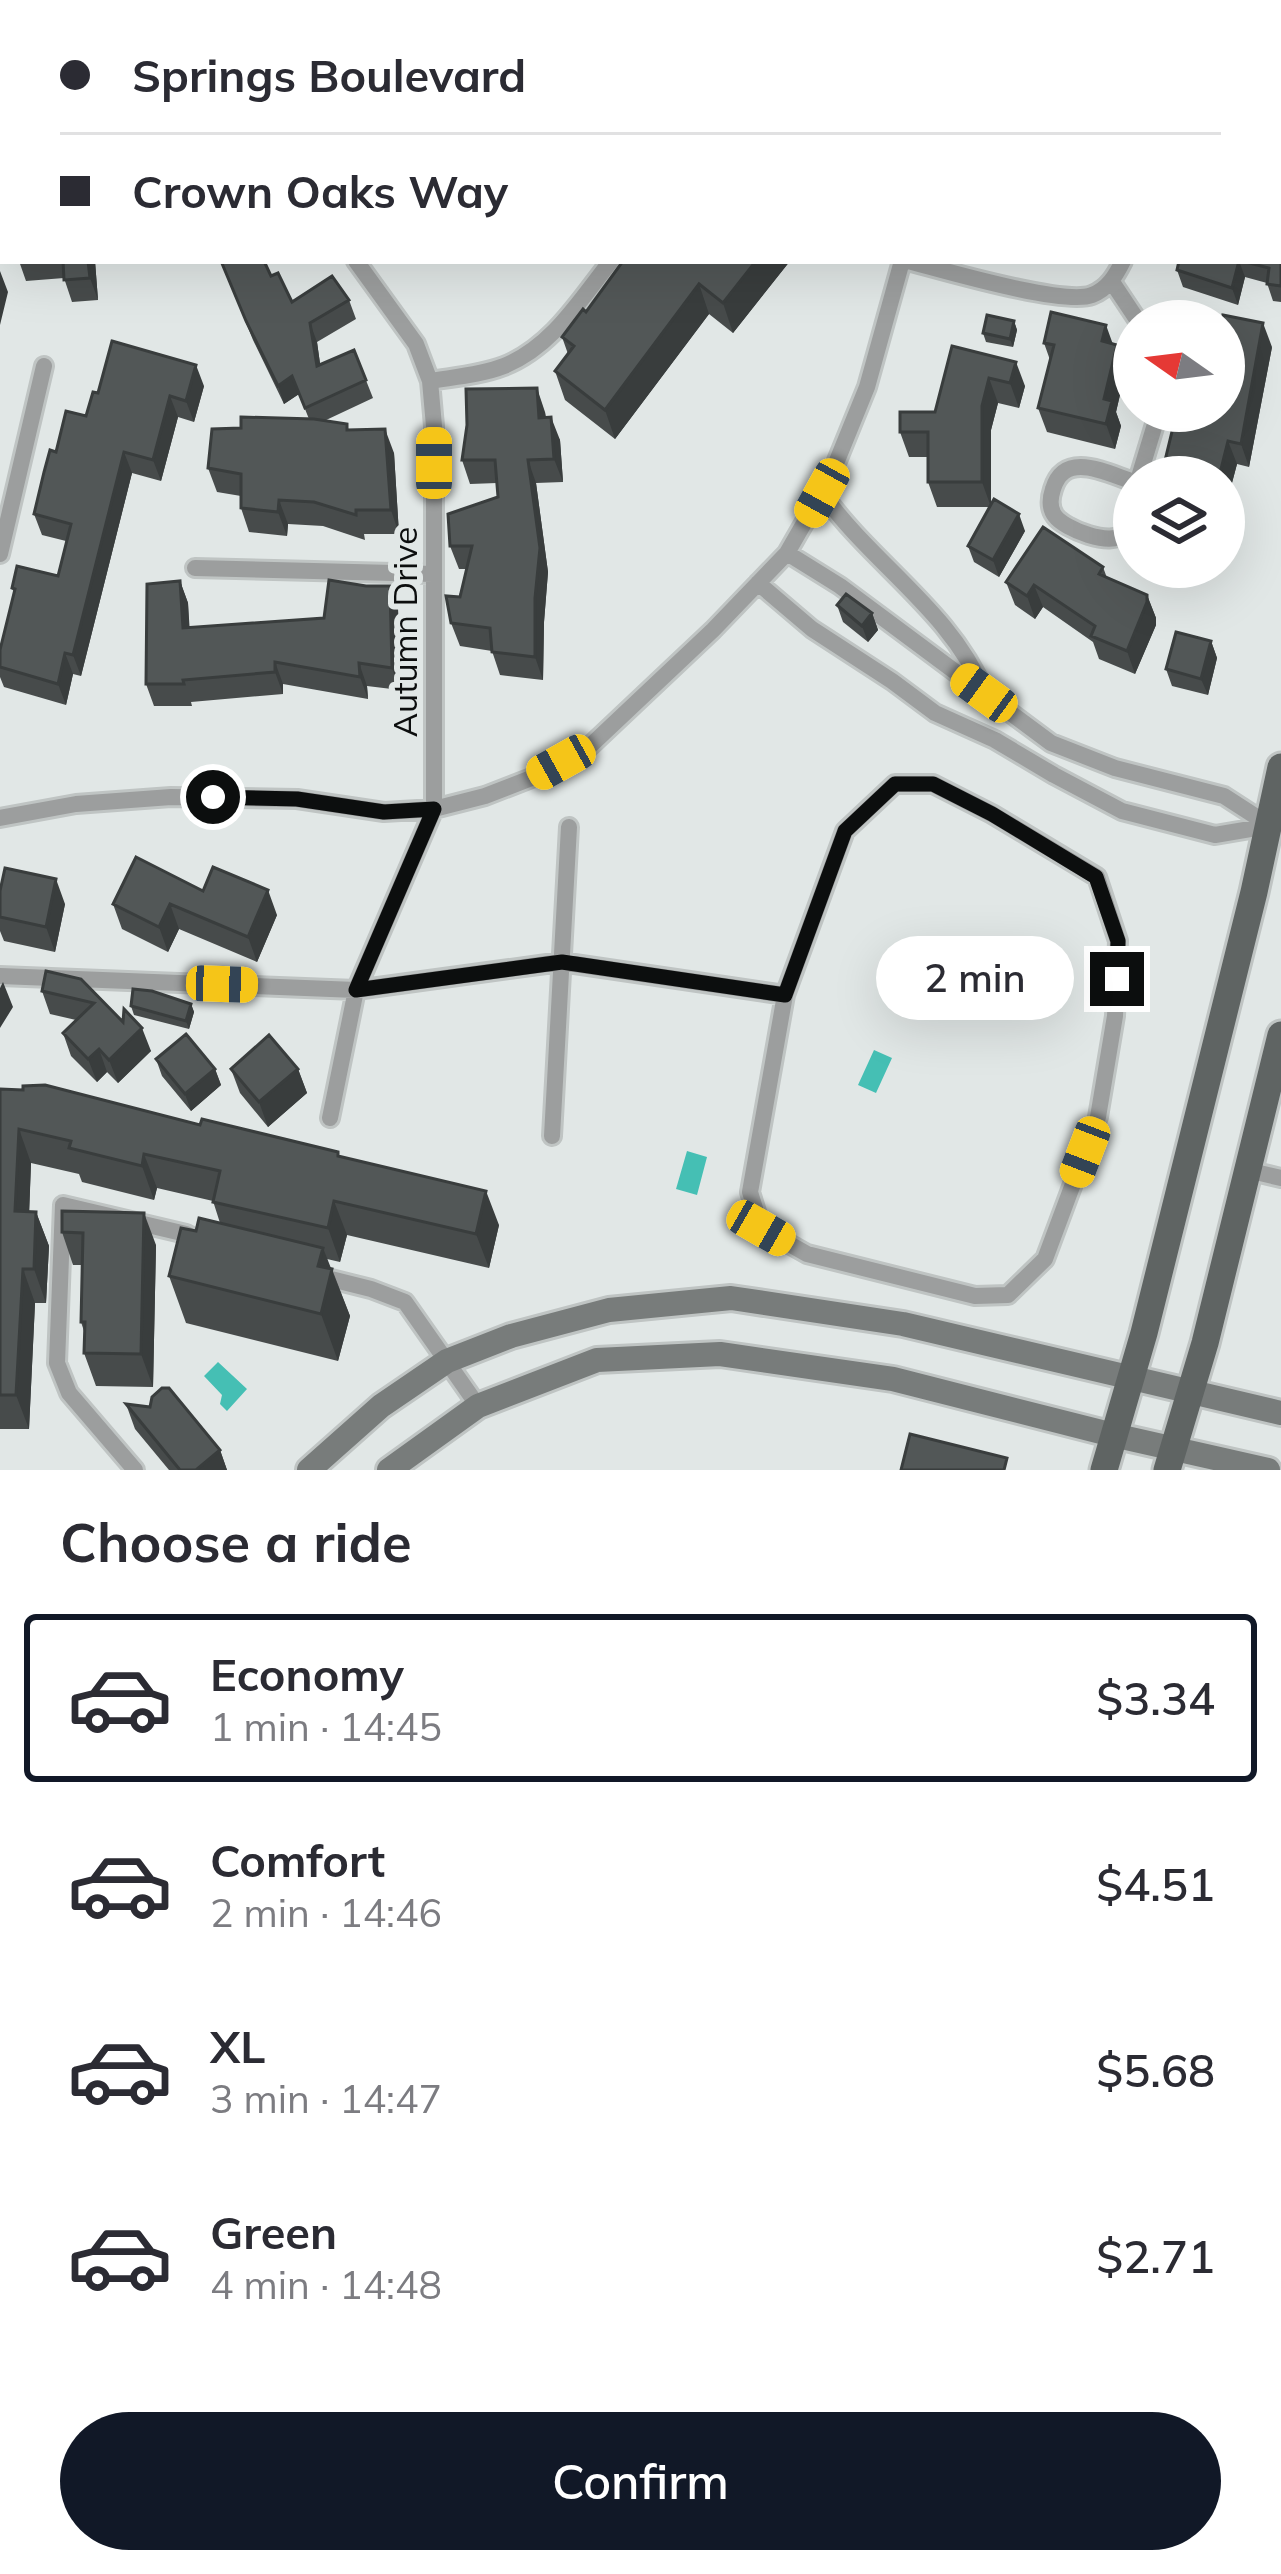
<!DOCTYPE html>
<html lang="en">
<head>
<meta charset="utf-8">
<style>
  :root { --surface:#fff; --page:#f2f2f3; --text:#2b2b33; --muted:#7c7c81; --line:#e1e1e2; --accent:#111827 }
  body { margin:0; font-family:Mulish,sans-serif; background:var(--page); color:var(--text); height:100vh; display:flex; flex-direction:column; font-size:45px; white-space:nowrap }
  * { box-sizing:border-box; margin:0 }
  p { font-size:39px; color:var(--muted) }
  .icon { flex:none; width:66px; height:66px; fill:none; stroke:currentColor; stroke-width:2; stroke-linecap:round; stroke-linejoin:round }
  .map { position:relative; height:1470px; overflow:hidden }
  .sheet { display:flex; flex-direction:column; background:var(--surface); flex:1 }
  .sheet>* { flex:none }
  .banner { position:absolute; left:0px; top:0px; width:1281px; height:264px; box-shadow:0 12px 48px #0002; display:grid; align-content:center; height:264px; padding:0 60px; background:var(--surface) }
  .needle { width:78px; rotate:284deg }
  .tools { position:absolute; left:1113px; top:300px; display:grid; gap:24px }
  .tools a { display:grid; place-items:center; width:132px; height:132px; border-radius:50%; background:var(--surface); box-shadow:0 12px 48px #0002; font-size:60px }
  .end { position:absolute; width:54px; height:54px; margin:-27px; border:15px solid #0c0e0e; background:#fff; box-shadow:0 0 0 6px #fff }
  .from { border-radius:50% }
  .bubble { position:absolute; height:84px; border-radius:42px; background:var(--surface); box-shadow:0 12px 48px #0002; font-size:39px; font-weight:600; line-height:84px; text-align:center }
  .car { position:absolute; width:36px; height:72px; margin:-36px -18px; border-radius:15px; box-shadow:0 0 9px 3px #0007; background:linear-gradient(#f5c518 24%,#345 0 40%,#f5c518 0 76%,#345 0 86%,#f5c518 0) }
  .banner b { display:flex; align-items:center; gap:42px; height:114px; font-size:45px }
  .banner b+b { border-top:3px solid var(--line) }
  .banner i { width:30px; height:30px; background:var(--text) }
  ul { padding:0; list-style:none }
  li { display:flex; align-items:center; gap:36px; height:168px; margin:0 24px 18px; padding:0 36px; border:6px solid transparent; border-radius:12px }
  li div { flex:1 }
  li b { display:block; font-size:45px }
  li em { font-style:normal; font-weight:600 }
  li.selected { border-color:var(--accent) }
  li>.icon { width:108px; height:108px; stroke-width:1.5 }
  h2 { padding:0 60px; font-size:54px; line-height:144px }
  .cta { display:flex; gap:24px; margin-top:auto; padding:24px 60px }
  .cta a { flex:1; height:138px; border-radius:72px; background:var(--accent); color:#fff; font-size:48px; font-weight:600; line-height:138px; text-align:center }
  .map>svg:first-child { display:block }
  .water { fill:#45bfb4 }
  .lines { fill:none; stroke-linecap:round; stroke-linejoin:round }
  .minor-casing { stroke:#bfc4c3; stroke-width:22 }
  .secondary-casing { stroke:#bfc4c3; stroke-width:30 }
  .primary-casing { stroke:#bfc4c3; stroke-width:33 }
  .minor { stroke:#9c9e9e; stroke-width:16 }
  .secondary { stroke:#787c7b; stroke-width:24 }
  .primary { stroke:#5f6463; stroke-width:27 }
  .wall { fill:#474b4b }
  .shaded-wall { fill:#393d3d }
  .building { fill:#525757; stroke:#393d3d; stroke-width:3 }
  .route { stroke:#0c0e0e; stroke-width:15 }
  .labels { text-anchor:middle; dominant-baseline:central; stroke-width:12; stroke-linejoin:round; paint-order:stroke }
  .street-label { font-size:33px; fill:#0c0e0e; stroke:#e1e7e6 }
</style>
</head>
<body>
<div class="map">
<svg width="1281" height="1470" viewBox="0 0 1281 1470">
  <rect width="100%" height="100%" fill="#e1e7e6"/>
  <path class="water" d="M874 1050 892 1058 876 1093 858 1085Z
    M687 1151 707 1157 697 1195 676 1189Z
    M218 1362 247 1389 227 1411 220 1404 222 1395 204 1376Z"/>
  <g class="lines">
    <defs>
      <path id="minor" d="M720 0 731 3
        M1104 0 1109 3
        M298 3 299 0
        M1205 3 1206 0
        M1278 59 1281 61
        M1278 101H1281
        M908 261C943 270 1064 306 1092 295 1108 289 1116 275 1123 261
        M1112 282 1138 321
        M430 381C454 377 481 375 504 366 552 347 580 300 611 261
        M1139 477 1159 411
        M1134 482C1106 473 1065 450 1053 489 1050 498 1049 508 1055 516 1064 529 1113 548 1123 533 1129 524 1131 506 1134 496
        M822 493C871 563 951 611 984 692
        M787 553 840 586 1051 743 1115 768 1224 796 1272 827
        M0 554 44 366
        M195 568 433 574
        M758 583 812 629 892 681 935 713 995 740 1054 775 1122 811 1215 835 1268 826
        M895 784H933L992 814 1097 877 1118 941 1115 1016 1098 1117 1045 1259 1008 1295 975 1296 807 1254 761 1228 750 1192 785 995 845 831Z
        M0 818 76 804 171 797 297 799 384 812 434 809 485 796 534 777 589 747 713 630 787 553 830 478 867 387 902 261
        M0 976 356 990 561 962 785 995
        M330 1118 356 990 434 809V426L430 381 416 344 356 261
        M552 1136 569 827
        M1247 1170 1281 1178
        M319 1276 371 1289 405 1302 478 1406
        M135 1470 69 1393 57 1363 63 1205 186 1234 197 1240"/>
      <path id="secondary" d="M309 1470 381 1406 447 1361 511 1336 609 1310 731 1298 903 1324 1281 1413
        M389 1470 478 1406 597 1360 720 1354 893 1379 1113 1435 1268 1470"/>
      <path id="primary" d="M1104 1470 1144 1333 1254 892 1281 767
        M1167 1470 1205 1343 1281 1035"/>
    </defs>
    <use href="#minor" class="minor-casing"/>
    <use href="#secondary" class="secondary-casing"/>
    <use href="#primary" class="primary-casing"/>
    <use href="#minor" class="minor"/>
    <use href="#secondary" class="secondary"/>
    <use href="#primary" class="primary"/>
  </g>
  <path class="wall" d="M1260 0H1281V18L1278 17V3H1261Z
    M1278 126 1281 127V209L1278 208Z
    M1281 245V302L1273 301 1267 283 1245 277 1238 305 1183 287 1177 270Z
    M19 261H95L98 300 72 302 64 278 26 281Z
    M221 261 271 276 292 302 349 300 356 319 317 342 320 364 354 350 373 398 324 421 349 430 394 453 399 534H364L365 540 323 526 288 524 287 536 249 532 241 508V496L217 492 208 468 241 428 309 419 299 394 284 404 253 340Z
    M623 261H790L733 333 709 314 615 439 565 400 555 371 568 354 562 337 586 312Z
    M1014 321 1017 330 1013 347 986 342 983 333Z
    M1044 343 1112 344 1126 369 1116 412 1121 426 1115 449 1047 432 1038 408 1050 360Z
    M952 346 1025 386 1019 408 998 403 991 430V505L1025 531 999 577 974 562 968 546 990 507H937L928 482V457H909L900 432 935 412Z
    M1272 347 1249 467 1237 464 1224 513V477H1161Z
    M204 386 194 422 178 417 161 481 132 473 81 676 73 674 66 705 4 687 0 677V650L14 593 12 588 58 576 66 541 42 535 34 514 98 393Z
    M545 412 546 417 560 440 563 482 536 483 548 572 544 622 543 680 500 675 492 651 460 646 451 623 467 569H459L450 546 498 497 497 483 470 484 462 460Z
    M1103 567 1107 578 1147 595 1156 618V625L1135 674 1099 659 1093 642 1043 607 1035 619 1015 605 1006 582Z
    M180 581 188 603 189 628 324 618 398 608 400 690 367 686 368 699 283 684V694L191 702 192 706H154L146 684Z
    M837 605 872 613 878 630 868 642 843 622Z
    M1211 641 1217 658 1208 695 1172 686 1166 669Z
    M0 891 65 904 55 952 4 941 0 931Z
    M203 891 277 915 257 962 179 929 168 952 122 929 113 904Z
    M46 971 123 1022 151 1051 118 1083 107 1072 97 1082 71 1056 63 1033 76 1020 50 1014 42 991Z
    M191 1004 194 1012 189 1029 134 1015 131 1006Z
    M156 1059 215 1069 221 1085 191 1111 162 1076Z
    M231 1069H298L307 1093 268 1127 240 1093Z
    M0 1089 200 1125 340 1156 499 1225 489 1268 347 1235 340 1262 327 1259 330 1269H332L350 1316 338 1361 186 1323 169 1276 196 1231 220 1223 213 1201 157 1188 154 1200 82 1182 79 1174 31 1163 29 1212H36L49 1246 46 1303H35L29 1429H0Z
    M62 1211 156 1245 153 1387 96 1386 84 1353V1331L81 1322 82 1265H73L62 1232Z
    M126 1404 220 1450 227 1470H169L135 1429Z"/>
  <path class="shaded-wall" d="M1015 0H1035L1033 3H1013Z
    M3 114V141L0 146V119Z
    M88 261H95L98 300 90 278Z
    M756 261H790L733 333 723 303Z
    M1239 261 1245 277 1238 305 1232 288Z
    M0 271 8 292 0 325Z
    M699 284 709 314 615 439 605 410Z
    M1014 321 1017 330 1013 347 1010 339Z
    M310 323 317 342 323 384 317 366Z
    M1263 323 1272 347 1249 467 1241 444Z
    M1106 325 1115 350 1102 341Z
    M1117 345 1126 369 1116 412 1121 426 1115 449 1106 424 1104 399Z
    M1016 362 1025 386 1019 408 1010 383Z
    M196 365 204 386 194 422 186 401Z
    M292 376 299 394 284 404 278 386Z
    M989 378 998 403 991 430V507L982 482V406Z
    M537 388 545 412 547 441 539 418Z
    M170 396 178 417 161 481 153 460Z
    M551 417 560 440 563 482 554 459Z
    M385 429 394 453 399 534 391 510Z
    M1228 441 1237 464 1224 513V477H1219Z
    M124 452 132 473 81 676 73 655Z
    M528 460 536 483 548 572 544 622 543 680 535 657Z
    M279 500 288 524 287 536 278 512Z
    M1019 514 1025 531 999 577 993 560Z
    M180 581 188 603 191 650 183 628Z
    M1034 585 1043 607 1035 619 1027 596Z
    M390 586 398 608 400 690 392 668Z
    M1147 595 1156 618V625L1135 674 1127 651Z
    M872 613 878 630 868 642 862 626Z
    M1211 641 1217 658 1208 695 1201 679Z
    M65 653 73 674 66 705 58 684Z
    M275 662 283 684V694L275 672Z
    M359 663 367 686 368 699 360 677Z
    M56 879 65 904 55 952 46 927Z
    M268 890 277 915 257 962 248 937Z
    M170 904 179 929 168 952 159 927Z
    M3 982 13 1007 0 1028V988Z
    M191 1004 194 1012 189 1029 186 1021Z
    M142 1028 151 1051 118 1083 109 1060Z
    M99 1049 107 1072 97 1082 88 1059Z
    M215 1069 221 1085 191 1111 185 1094Z
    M298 1069 307 1093 268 1127 259 1102Z
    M19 1129 31 1163 28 1245 15 1211Z
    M144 1154 157 1188 154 1200 142 1166Z
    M486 1191 499 1225 489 1268 476 1234Z
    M334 1201 347 1235 340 1262 328 1228Z
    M36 1212 49 1246 46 1303 34 1269Z
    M144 1213 156 1245 153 1387 141 1354Z
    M323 1248 350 1316 338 1361 321 1314 318 1266Z
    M23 1269 35 1303 29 1429 16 1395Z
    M220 1450 227 1470H196Z"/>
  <path class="building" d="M0 0 6 2 7 0H63L68 3H3V83L0 88Z
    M161 0H232V3H161Z
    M932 0H1015L1013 3H938Z
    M0 90 3 92V114L0 119Z
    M1278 126 1281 127V191L1278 190Z
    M1278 245H1281V286L1267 284 1269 268 1242 261H1278Z
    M63 261H88L90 278 64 280Z
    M221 261H264L271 276 278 273 292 302 332 276 349 300 310 323 317 366 354 350 366 380 305 408 292 376 278 386 246 321Z
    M623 261H756L723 303 699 284 605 410 555 371 574 346 562 337 583 309 586 312Z
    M1179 261H1239L1232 288 1177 270Z
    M1051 312 1106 325 1102 341 1117 345 1104 399 1112 401 1106 424 1038 408 1054 345 1044 343Z
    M987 315 1014 321 1010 339 983 333Z
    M1223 315 1263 323 1241 444 1228 441 1219 477H1161L1177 411H1224Z
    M112 341 196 365 186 401 170 396 153 460 124 452 73 655 65 653 58 684 0 667V650L15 589 12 588 17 566 58 576 71 524 34 514 44 472 50 450 56 452 66 411 86 416 93 392 98 393Z
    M952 346 1016 362 1010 383 989 378 982 406V482H928V432H900V412H935Z
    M537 388 539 418 551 417 554 459 528 460 540 548 535 598V657L492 652 490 628 451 623 446 596 460 597 472 546H450L448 514 498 497 495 460H462L467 425 466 389Z
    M241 417 314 419 347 424V430L385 429 391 510H356V515L314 502 279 500 278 512 241 508V474L208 468 212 429 241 428Z
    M994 499 1019 514 993 560 968 546Z
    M1043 527 1103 567 1099 574 1147 595V602L1127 651 1091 636 1095 626 1034 585 1027 596 1006 582Z
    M329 580 366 586H390L392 668 359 663 360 677 275 662V672L183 680 184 684H146L147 584 180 581 183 628 324 618Z
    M846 594 872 613 862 626 837 605Z
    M1176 632 1211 641 1201 679 1166 669Z
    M136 857 203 891 213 867 268 890 248 937 170 904 159 927 113 904Z
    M5 868 56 879 46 927 0 917V891Z
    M46 971 81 979 123 1022 124 1009 142 1028 109 1060 99 1049 88 1059 63 1033 94 1003 42 991Z
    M133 989 152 991 191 1004 186 1021 131 1006Z
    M186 1034 215 1069 185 1094 156 1059Z
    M269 1035 298 1069 259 1102 231 1069Z
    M45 1085 200 1125 202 1119 338 1152V1156L486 1191 476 1234 334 1201 328 1228 213 1202 220 1171 144 1154 142 1166 69 1148 71 1141 19 1129 15 1211 36 1212 34 1269H23L16 1395H0V1089L23 1090V1086Z
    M62 1211 144 1213 141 1354 84 1353 85 1322H81L83 1233 62 1232Z
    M199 1218 323 1248 318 1266 332 1269 321 1314 169 1276 181 1228 196 1231Z
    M162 1388H169L220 1450 196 1470H180L126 1404 150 1407 152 1397Z
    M910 1434 1007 1458 1004 1470H901Z"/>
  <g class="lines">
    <path class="route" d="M213 797 297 799 384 812 434 809 356 990 562 962 785 995 845 831 895 784H933L992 814 1096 877 1118 941 1117 979"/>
  </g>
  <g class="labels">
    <g class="street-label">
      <text transform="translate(404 632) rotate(-90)">Autumn Drive</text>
    </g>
  </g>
</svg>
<div class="tools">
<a><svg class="needle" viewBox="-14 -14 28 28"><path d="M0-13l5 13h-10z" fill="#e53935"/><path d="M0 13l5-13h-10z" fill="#7c7c81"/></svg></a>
<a><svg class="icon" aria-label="layers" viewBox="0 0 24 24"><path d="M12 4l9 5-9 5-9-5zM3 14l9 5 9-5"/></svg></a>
</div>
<i class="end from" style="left:213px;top:797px"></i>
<i class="end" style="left:1117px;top:979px"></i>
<div class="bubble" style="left:876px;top:936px;width:198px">2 min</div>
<i class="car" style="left:434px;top:463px;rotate:0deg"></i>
<i class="car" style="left:822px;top:493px;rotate:209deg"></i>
<i class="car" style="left:984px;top:693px;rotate:306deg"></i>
<i class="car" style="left:561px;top:762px;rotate:241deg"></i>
<i class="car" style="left:222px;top:984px;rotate:92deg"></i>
<i class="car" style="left:1085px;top:1152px;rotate:201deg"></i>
<i class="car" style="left:761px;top:1228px;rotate:120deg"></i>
<div class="banner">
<b><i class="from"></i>Springs Boulevard</b>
<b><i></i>Crown Oaks Way</b>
</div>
</div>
<section class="sheet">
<h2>Choose a ride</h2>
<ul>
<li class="selected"><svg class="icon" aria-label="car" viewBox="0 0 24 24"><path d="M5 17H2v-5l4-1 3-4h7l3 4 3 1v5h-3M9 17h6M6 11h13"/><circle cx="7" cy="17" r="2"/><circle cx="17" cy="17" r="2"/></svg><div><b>Economy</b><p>1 min · 14:45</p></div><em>$3.34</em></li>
<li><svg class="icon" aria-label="car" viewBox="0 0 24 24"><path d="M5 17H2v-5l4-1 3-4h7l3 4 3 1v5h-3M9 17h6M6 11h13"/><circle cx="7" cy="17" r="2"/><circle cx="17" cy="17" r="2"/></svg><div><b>Comfort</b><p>2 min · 14:46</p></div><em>$4.51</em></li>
<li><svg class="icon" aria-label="car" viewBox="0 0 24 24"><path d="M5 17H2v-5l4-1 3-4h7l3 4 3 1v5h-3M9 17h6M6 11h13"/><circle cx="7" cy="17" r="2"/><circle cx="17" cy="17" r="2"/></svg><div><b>XL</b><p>3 min · 14:47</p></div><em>$5.68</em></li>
<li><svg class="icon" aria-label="car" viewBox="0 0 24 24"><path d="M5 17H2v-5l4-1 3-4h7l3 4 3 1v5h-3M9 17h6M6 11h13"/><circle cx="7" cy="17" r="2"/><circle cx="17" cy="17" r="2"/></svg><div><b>Green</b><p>4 min · 14:48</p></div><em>$2.71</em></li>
</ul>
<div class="cta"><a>Confirm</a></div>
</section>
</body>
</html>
